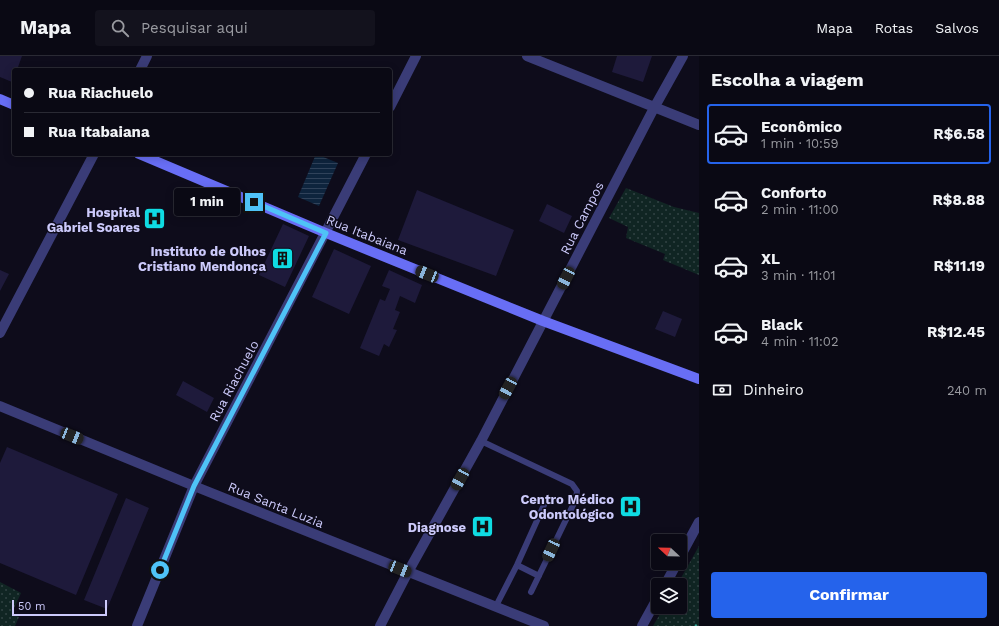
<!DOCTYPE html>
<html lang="pt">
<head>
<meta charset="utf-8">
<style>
  :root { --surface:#0a0914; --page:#13121d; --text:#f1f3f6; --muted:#999aa0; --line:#2a2a34; --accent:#2563eb }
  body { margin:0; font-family:"Work Sans",sans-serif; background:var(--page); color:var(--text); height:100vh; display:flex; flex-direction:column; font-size:15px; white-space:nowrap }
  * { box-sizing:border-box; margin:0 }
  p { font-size:13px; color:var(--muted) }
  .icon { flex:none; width:22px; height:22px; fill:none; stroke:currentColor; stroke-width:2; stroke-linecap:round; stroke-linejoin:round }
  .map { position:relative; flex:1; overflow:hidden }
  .side { display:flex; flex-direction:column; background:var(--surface); width:300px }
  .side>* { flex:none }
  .hud { position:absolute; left:12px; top:12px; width:380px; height:88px; border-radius:4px; box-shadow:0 2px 10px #0003,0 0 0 1px var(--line); display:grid; align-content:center; height:88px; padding:0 12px; background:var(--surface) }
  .needle { width:26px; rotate:292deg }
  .fabs { position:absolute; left:651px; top:478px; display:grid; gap:8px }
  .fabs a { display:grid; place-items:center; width:36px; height:36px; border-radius:4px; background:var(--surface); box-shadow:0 2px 10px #0003,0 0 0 1px var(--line); font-size:20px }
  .scale { position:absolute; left:12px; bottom:10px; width:95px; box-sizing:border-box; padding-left:4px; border:2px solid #cccafb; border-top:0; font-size:11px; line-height:14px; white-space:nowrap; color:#cccafb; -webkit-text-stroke:3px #0e0c1b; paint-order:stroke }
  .end { position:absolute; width:18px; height:18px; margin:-9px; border:5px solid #4fc3f7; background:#111; box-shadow:0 0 0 2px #111 }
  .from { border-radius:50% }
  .bubble { position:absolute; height:28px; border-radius:4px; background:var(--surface); box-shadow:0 2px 10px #0003,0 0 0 1px var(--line); font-size:13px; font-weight:700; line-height:28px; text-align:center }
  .car { position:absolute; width:12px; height:24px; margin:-12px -6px; border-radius:5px; box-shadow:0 0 3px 1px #0007; background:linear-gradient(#222 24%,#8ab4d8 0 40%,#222 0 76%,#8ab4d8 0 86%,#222 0) }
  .hud b { display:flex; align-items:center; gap:14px; height:38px; font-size:15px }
  .hud b+b { border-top:1px solid var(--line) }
  .hud i { width:10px; height:10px; background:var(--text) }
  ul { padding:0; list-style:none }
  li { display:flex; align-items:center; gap:12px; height:60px; margin:0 8px 6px; padding:0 4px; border:2px solid transparent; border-radius:4px }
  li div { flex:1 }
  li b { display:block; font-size:15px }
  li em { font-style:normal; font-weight:700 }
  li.selected { border-color:var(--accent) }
  li>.icon { width:36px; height:36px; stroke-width:1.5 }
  h2 { padding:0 12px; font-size:18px; line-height:48px }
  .pay { display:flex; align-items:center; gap:10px; height:44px; padding:0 12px; font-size:15px }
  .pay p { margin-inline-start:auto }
  .primary-button { display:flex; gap:8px; margin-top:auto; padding:8px 12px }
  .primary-button a { flex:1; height:46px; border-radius:4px; background:var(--accent); color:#fff; font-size:16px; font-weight:700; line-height:46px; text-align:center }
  header { display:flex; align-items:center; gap:24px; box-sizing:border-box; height:56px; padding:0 20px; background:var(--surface); border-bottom:1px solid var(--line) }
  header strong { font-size:19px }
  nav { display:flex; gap:22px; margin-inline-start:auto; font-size:14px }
  .search { width:280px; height:36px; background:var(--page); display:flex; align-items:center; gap:10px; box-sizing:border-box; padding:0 14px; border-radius:4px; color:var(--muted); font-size:15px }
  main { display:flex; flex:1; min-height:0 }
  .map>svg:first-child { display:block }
  .grass { fill:url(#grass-dots) }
  .water { fill:url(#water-rules) }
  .building { fill:#1e1a3b }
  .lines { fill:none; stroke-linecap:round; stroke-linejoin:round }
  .path { stroke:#34a597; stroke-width:2.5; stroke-dasharray:2 3; stroke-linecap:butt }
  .lane { stroke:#3a3c77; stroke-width:6 }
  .street { stroke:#3a3c77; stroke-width:10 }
  .secondary { stroke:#686ef5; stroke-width:10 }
  .route { stroke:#4fc3f7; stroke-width:5 }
  .labels { text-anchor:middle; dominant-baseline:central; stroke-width:3; stroke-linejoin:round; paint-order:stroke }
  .poi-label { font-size:13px; font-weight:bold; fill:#cccafb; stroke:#0e0c1b; text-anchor:end }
  .street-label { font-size:13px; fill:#cccafb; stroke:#0e0c1b }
</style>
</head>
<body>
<header>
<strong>Mapa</strong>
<div class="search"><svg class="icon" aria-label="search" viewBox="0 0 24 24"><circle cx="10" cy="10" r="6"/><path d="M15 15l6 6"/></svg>Pesquisar aqui</div>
<nav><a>Mapa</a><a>Rotas</a><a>Salvos</a></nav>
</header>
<main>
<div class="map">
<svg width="699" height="570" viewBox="0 0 699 570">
  <defs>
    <pattern id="grass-dots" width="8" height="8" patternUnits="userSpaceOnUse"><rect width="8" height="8" fill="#102523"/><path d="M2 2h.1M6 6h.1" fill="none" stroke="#324344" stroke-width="1.8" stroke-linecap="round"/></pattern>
    <pattern id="water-rules" width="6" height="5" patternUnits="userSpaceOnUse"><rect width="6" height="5" fill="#0e243d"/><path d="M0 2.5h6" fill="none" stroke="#30425a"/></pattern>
  </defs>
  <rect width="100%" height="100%" fill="#0e0c1b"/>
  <path class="grass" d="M626 132 674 151 699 157V219L663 204 665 198 626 182 628 171 609 162Z
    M699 490V570H653L664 551H680V529H677Z
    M0 526 21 537 12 557 19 561 15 570H0Z"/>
  <path class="water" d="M316 98 338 107 319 150 298 141Z"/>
  <path class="building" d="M0 0H22L17 14H14V22L12 26 0 21Z
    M617 0H652L643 26 612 16Z
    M417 134 514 174 496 220 398 184Z
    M547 148 572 160 564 177 539 165Z
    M283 168 309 180 285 231 259 219Z
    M334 193 371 210 349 258 312 241Z
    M0 214 9 218 0 235Z
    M389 214 422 229 415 247 400 240 395 254 400 256 393 273 397 274 389 291 384 288 379 300 360 292 380 243 385 245 390 233 382 230Z
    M663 255 682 263 675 281 655 273Z
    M183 325 214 342 207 356 176 339Z
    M7 391 118 438 76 539 0 507V407Z
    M126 442 149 452 107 553 84 544Z"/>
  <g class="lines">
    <path class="path" d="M695 570 699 568"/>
    <path class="lane" d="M481 385 572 428 577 435 576 443 531 536
      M517 509 539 520
      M496 550 517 509 544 449"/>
    <path class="street" d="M527 0 699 69
      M140 14 147 0
      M390 51 416 0
      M0 277 94 98
      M0 350 194 430 544 570
      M680 501 699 466
      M665 529 677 507
      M137 570 194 430 366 98
      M380 570 408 516 481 385 654 52 683 0
      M642 570 658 541"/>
    <path class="secondary" d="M0 43 14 49
      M139 98 326 177 543 265 699 323"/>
  </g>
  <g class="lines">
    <path class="route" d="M160 514 194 430 326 177 254 146"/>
  </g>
  <defs>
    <symbol id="hospital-square" viewBox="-11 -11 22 22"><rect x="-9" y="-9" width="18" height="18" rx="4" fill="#0fdce3" stroke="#0e0c1b"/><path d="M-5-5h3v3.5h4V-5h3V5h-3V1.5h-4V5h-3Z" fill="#111"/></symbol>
    <symbol id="building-square" viewBox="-11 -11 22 22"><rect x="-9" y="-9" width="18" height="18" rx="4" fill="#0fdce3" stroke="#0e0c1b"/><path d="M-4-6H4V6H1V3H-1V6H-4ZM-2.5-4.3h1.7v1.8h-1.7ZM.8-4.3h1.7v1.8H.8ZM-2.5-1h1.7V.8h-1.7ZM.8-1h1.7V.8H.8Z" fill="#111"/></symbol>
  </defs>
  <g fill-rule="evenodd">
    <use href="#hospital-square" x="142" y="150" width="25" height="25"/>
    <use href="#building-square" x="270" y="190" width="25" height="25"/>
    <use href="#hospital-square" x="618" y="438" width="25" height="25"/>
    <use href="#hospital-square" x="470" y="458" width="25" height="25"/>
  </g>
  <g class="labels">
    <g class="poi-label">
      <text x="140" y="156">Hospital<tspan x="140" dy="15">Gabriel Soares</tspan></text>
      <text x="266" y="195">Instituto de Olhos<tspan x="266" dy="15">Cristiano Mendonça</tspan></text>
      <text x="614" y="443">Centro Médico<tspan x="614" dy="15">Odontológico</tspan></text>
      <text x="466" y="471">Diagnose</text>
    </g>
    <g class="street-label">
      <text transform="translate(582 162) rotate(-63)">Rua Campos</text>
      <text transform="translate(367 179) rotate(22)">Rua Itabaiana</text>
      <text transform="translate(234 325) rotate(-62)">Rua Riachuelo</text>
      <text transform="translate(276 449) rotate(22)">Rua Santa Luzia</text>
    </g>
  </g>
</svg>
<div class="fabs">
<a><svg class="needle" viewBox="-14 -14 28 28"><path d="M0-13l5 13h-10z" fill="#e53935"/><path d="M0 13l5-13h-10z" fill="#999aa0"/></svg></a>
<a><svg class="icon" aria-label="layers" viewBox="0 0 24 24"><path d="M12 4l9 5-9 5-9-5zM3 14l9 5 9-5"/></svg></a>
</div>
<div class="scale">50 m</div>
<i class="end from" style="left:160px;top:514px"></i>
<i class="end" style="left:254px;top:146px"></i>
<div class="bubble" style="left:174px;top:132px;width:66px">1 min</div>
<i class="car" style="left:427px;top:218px;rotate:292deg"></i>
<i class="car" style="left:566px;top:222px;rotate:207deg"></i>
<i class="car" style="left:508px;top:332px;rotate:208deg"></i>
<i class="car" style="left:72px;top:380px;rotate:112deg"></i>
<i class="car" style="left:460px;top:423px;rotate:209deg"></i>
<i class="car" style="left:551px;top:494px;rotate:205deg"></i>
<i class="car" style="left:400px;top:513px;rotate:112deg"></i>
<div class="hud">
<b><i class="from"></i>Rua Riachuelo</b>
<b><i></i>Rua Itabaiana</b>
</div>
</div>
<section class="side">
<h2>Escolha a viagem</h2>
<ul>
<li class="selected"><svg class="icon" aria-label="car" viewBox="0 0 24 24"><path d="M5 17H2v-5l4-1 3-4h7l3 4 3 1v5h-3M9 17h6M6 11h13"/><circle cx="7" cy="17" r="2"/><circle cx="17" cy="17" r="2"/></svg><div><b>Econômico</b><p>1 min · 10:59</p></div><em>R$6.58</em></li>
<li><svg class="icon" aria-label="car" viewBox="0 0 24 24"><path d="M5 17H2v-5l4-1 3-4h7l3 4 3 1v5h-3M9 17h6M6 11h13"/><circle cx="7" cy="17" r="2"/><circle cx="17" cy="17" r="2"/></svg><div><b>Conforto</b><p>2 min · 11:00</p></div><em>R$8.88</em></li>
<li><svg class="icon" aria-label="car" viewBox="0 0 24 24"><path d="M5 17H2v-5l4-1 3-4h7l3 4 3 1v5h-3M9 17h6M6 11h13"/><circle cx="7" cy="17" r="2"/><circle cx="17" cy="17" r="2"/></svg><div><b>XL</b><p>3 min · 11:01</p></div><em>R$11.19</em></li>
<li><svg class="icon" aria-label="car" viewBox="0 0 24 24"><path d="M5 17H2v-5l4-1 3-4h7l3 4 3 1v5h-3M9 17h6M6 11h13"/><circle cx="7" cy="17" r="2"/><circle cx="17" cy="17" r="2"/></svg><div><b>Black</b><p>4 min · 11:02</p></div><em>R$12.45</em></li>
</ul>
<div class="pay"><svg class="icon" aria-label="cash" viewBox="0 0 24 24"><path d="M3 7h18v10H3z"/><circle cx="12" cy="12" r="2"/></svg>Dinheiro<p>240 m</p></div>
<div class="primary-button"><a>Confirmar</a></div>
</section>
</main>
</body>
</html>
